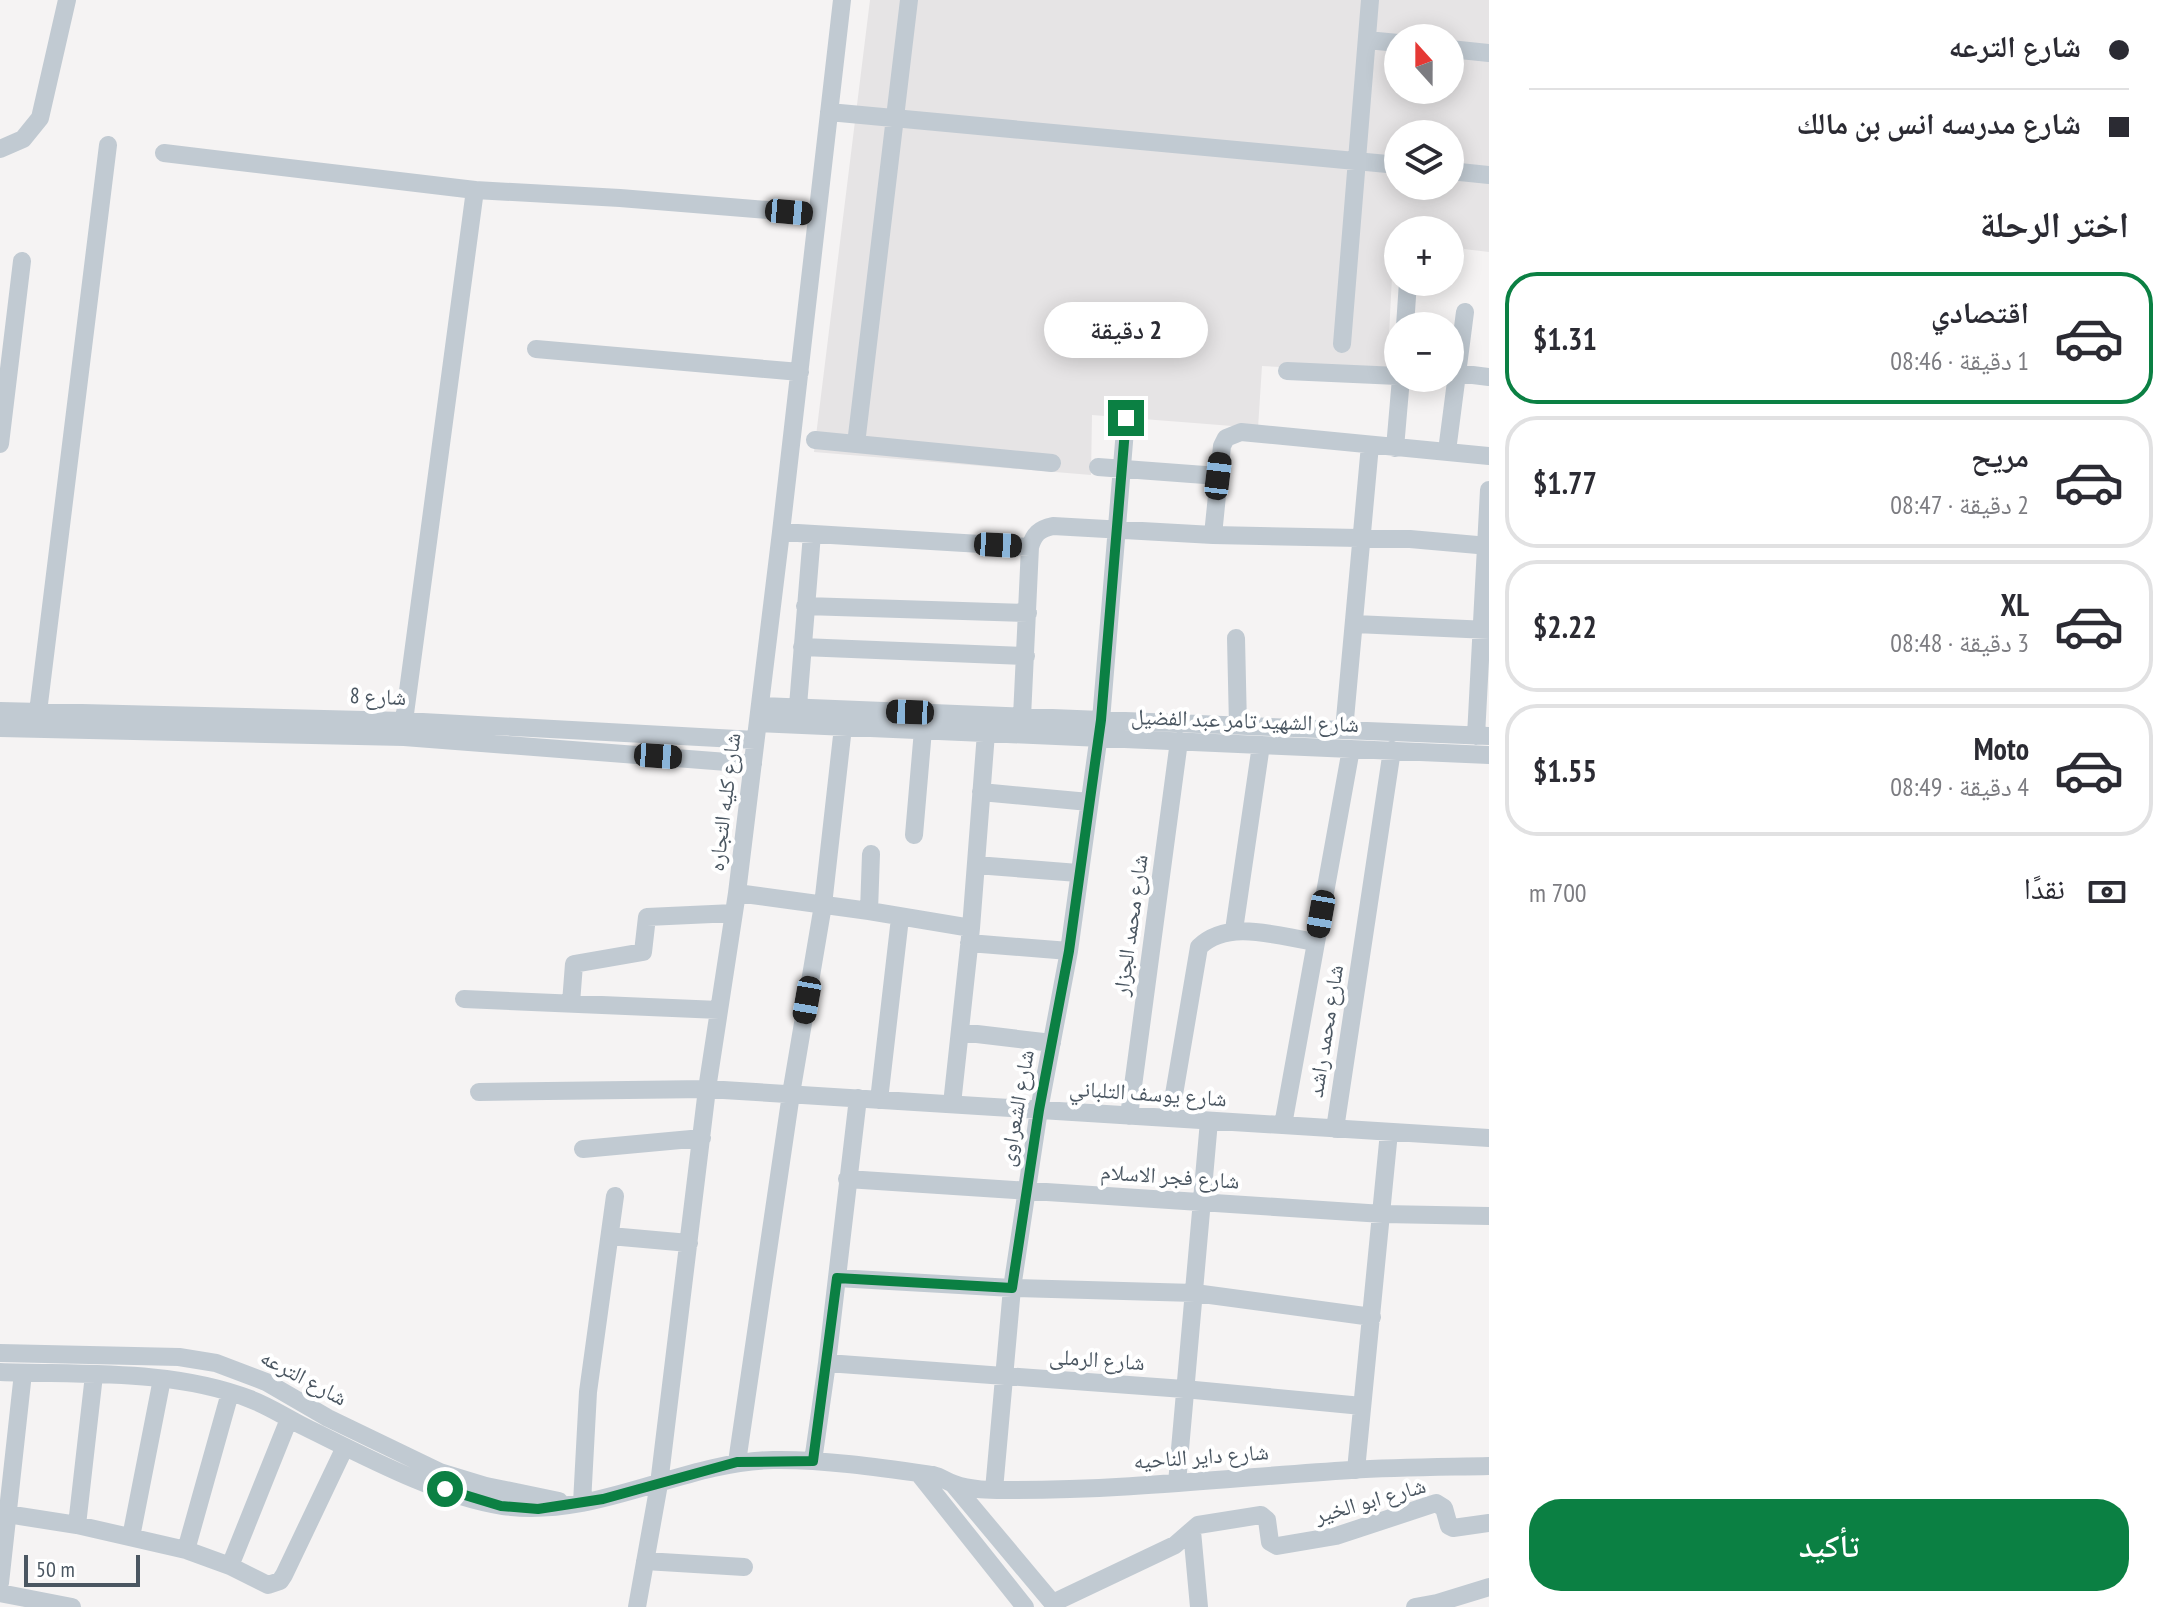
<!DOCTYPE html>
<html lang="ar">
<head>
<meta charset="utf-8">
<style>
  :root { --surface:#fff; --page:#f7f7f7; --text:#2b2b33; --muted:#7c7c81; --line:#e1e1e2; --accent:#0b8043 }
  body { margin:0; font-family:"PT Sans Narrow","Noto Naskh Arabic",sans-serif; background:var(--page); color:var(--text); direction:rtl; height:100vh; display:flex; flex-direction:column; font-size:30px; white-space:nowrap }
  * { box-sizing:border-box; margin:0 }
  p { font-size:26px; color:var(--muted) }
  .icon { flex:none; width:44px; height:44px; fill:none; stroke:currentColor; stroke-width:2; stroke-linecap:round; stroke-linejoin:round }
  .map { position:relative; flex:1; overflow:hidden; direction:ltr }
  .sheet { display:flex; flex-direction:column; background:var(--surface); width:680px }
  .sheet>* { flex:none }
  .hud { display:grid; align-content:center; height:176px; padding:0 40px; background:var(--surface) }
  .needle { width:52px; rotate:339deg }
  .controls { position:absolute; left:1384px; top:24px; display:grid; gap:16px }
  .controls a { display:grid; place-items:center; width:80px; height:80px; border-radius:50%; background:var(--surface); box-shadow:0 4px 20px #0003; font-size:40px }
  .scale { position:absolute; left:24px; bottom:20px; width:116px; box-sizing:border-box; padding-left:8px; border:4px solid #4a5661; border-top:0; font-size:22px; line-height:28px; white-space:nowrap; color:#4a5661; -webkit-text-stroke:6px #fff; paint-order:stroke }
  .end { position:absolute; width:36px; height:36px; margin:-18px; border:10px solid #0b8043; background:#fff; box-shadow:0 0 0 4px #fff }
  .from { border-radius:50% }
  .bubble { position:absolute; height:56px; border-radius:28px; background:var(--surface); box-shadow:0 4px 20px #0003; font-size:26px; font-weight:600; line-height:56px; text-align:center; direction:rtl }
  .car { position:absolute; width:24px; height:48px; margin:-24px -12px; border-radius:10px; box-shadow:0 0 6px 2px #0007; background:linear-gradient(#222 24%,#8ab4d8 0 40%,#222 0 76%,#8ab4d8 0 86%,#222 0) }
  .hud b { display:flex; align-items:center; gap:28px; height:76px; font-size:30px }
  .hud b+b { border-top:2px solid var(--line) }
  .hud i { width:20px; height:20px; background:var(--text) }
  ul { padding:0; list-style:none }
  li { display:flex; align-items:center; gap:24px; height:132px; margin:0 16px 12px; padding:0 24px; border:4px solid var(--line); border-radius:32px }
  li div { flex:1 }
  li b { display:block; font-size:30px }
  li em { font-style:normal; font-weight:600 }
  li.current { border-color:var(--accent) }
  li>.icon { width:72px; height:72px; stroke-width:1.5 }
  h2 { padding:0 40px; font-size:36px; line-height:96px }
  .pay { display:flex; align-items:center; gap:20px; height:88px; padding:0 40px; font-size:30px }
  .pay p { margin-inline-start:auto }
  .action { display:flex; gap:16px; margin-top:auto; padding:16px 40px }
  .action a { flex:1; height:92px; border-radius:32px; background:var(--accent); color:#fff; font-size:32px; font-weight:600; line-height:92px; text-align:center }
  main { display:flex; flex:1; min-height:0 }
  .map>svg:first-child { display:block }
  .education { fill:#e6e4e5; fill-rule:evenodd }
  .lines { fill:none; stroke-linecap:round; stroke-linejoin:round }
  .minor { stroke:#c1cad2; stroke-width:18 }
  .route { stroke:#0b8043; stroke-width:10 }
  .labels { text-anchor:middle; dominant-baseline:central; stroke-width:8; stroke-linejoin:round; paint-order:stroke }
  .street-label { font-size:22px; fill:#4a5661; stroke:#fff }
</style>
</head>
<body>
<main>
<section class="sheet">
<div class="hud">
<b><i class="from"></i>شارع الترعه</b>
<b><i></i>شارع مدرسه انس بن مالك</b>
</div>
<h2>اختر الرحلة</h2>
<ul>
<li class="current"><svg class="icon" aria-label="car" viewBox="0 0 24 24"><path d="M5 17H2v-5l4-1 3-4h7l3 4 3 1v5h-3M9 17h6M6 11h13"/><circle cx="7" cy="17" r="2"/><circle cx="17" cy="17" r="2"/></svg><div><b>اقتصادي</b><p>1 دقيقة · 08:46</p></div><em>$1.31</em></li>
<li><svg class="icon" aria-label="car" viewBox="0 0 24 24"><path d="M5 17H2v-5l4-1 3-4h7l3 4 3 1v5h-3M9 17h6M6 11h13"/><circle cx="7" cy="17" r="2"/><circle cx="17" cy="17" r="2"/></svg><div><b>مريح</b><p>2 دقيقة · 08:47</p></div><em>$1.77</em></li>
<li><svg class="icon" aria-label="car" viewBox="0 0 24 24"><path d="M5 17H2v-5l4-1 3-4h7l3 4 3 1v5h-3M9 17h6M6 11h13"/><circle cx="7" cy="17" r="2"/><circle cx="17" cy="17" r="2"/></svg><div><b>XL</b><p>3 دقيقة · 08:48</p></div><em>$2.22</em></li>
<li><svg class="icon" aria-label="car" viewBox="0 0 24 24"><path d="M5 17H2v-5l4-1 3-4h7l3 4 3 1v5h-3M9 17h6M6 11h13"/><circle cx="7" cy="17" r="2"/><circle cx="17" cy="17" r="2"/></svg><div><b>Moto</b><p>4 دقيقة · 08:49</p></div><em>$1.55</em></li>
</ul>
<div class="pay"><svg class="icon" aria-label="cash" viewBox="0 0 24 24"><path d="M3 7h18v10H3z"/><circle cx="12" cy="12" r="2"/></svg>نقدًا<p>700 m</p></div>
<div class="action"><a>تأكيد</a></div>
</section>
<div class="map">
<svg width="1489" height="1607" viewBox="0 0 1489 1607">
  <rect width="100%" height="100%" fill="#f5f3f3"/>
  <path class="education" d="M870 0H1489V252L1464 249 1463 254 1450 253V230H1398V254L1393 258 1387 372 1262 366 1258 428 1092 415 1091 475 814 452ZM1398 38H1450V90H1398ZM1398 134H1450V186H1398Z"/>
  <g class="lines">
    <path class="minor" d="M1367 40 1398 43
      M1450 49 1489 53
      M829 112 1398 165
      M0 149 23 139 40 118 67 0
      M164 153 475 190 620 198 817 214
      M1450 171 1489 175
      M1405 326 1408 282
      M1342 344 1370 0
      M536 349 800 372
      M1287 371 1398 376
      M1457 373 1489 377
      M815 440 1052 463
      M0 444 22 261
      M856 444 909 0
      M1395 448 1401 378
      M1447 451 1465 312
      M1098 467 1218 476
      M781 532 1030 547
      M1213 535 1222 446 1226 438 1241 432 1489 456
      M805 606 1028 613
      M1355 624 1489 630
      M1236 638 1238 726
      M802 647 1026 656
      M760 706 1489 736
      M0 711 404 721 755 740
      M38 712 108 145
      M1022 717 1030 547C1034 534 1039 529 1053 526L1213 535 1410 539 1489 546
      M797 718 812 534
      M404 721 475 190
      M758 723 1489 755
      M0 728 404 737 753 764
      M1344 730 1370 445
      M1476 736 1489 490
      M981 792 1089 802
      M914 835 923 730
      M976 865 1078 873
      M737 893 869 911 971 928
      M869 911 871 854
      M1234 930 1261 745
      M969 943 1069 951
      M464 999 719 1010
      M571 1003 574 964 643 952 647 917 734 913
      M960 1032 1052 1043
      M479 1092 707 1089 1489 1138
      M879 1100 900 918
      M952 1104 971 928 986 733
      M1129 1116 1179 741
      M1170 1118 1199 947C1229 918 1279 937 1316 942
      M1283 1125 1351 749
      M1335 1129 1392 750
      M583 1149 702 1138
      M847 1179 1383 1214 1489 1216
      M610 1236 689 1243
      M837 1278 1012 1288 1195 1293 1372 1317
      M0 1353 179 1357 216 1363 266 1382 328 1418 440 1472 486 1486 559 1501
      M827 1363 1184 1389 1362 1406
      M0 1372C83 1375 172 1369 250 1399 269 1406 287 1418 305 1427 362 1455 440 1497 503 1506 598 1519 681 1462 773 1460 823 1459 884 1468 933 1475 941 1477 946 1481 954 1484 972 1491 996 1490 1015 1490 1127 1490 1239 1477 1351 1470 1397 1467 1443 1467 1489 1466
      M813 1461 827 1363 858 1098
      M737 1462 791 1094 823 905 843 727
      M1356 1470 1389 1132
      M919 1474 1025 1607
      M1177 1483 1209 1121
      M953 1484 1056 1607
      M994 1490 1012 1288 1039 1110 1069 951 1101 720 1126 418
      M582 1503 588 1392 615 1196
      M0 1513 77 1525 186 1550 230 1566 268 1585 280 1581 284 1575 345 1447
      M77 1525 94 1375
      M1192 1531 1199 1607
      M131 1537 162 1379
      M186 1550 230 1393
      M645 1561 744 1567
      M230 1566 289 1419
      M0 1583 23 1373
      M0 1593 72 1607
      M1053 1603 1175 1545 1198 1525 1261 1515 1267 1520 1270 1542 1277 1546 1336 1536 1436 1503 1444 1508 1449 1526 1453 1528 1489 1523
      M637 1607 659 1484 707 1089 737 893 781 532 842 0
      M1415 1607 1437 1603 1489 1587"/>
  </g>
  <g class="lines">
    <path class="route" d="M445 1489 501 1506 538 1509 603 1499 737 1462 813 1461 837 1278 1012 1288 1039 1110 1069 951 1101 720 1126 418"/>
  </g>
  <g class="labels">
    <g class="street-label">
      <text transform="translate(378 696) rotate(2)">شارع 8</text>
      <text transform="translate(1245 720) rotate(2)">شارع الشهيد تامر عبد الفضيل</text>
      <text transform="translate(724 802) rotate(-83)">شارع كليه التجاره</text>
      <text transform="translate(1130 925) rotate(-82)">شارع محمد الجزار</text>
      <text transform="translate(1325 1031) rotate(-81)">شارع محمد راشد</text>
      <text transform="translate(1148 1093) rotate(4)">شارع يوسف التلباني</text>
      <text transform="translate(1016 1108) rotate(-80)">شارع الشعراوى</text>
      <text transform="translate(1170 1176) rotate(4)">شارع فجر الاسلام</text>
      <text transform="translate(1097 1359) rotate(4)">شارع الرملى</text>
      <text transform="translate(304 1377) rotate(28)">شارع الترعه</text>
      <text transform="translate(1201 1456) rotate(-4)">شارع داير الناحيه</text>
      <text transform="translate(1370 1500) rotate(-16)">شارع ابو الخير</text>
    </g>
  </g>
</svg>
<div class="controls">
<a><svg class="needle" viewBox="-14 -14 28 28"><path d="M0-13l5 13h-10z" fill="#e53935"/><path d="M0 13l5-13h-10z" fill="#7c7c81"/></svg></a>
<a><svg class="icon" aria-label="layers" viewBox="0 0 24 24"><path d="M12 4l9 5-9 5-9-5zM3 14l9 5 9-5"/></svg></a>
<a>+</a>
<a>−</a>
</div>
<div class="scale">50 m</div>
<i class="end from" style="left:445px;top:1489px"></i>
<i class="end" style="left:1126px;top:418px"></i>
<div class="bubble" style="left:1044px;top:302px;width:164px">2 دقيقة</div>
<i class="car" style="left:789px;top:212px;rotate:95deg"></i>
<i class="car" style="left:1218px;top:476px;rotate:7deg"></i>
<i class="car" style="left:998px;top:545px;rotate:93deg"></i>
<i class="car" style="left:910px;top:712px;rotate:272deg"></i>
<i class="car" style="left:658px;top:756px;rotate:94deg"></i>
<i class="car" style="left:1321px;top:914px;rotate:190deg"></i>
<i class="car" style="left:807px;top:1000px;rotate:190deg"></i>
</div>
</main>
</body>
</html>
